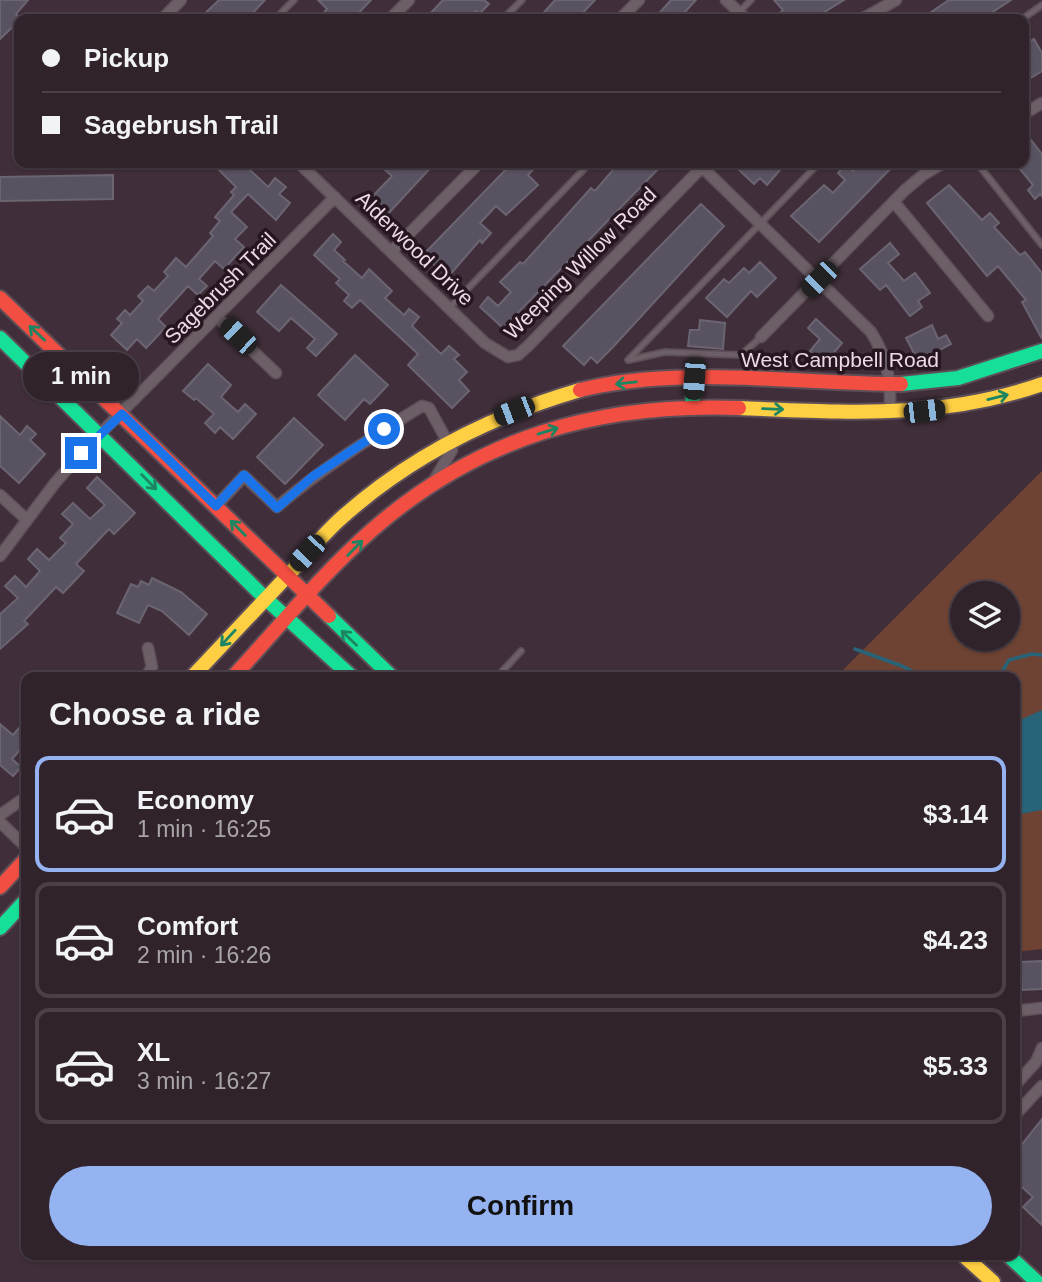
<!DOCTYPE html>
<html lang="en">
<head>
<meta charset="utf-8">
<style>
  :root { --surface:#30232c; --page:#3c2f38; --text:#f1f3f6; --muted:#a8a4a9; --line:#4b4048; --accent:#95b2f1 }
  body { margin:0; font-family:Arial,sans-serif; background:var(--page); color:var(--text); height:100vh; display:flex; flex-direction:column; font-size:26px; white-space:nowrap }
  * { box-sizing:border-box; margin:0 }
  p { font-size:23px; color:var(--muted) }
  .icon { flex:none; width:38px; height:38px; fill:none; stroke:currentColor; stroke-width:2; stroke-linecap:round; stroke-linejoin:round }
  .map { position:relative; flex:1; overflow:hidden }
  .details { position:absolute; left:21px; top:672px; width:999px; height:588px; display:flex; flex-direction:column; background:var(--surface); border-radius:14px; box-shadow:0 2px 5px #0004,0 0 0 2px var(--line) }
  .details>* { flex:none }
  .hud { position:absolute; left:14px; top:14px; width:1015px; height:154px; border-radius:14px; box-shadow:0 2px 5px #0004,0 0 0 2px var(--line); display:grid; align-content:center; height:154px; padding:0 28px; background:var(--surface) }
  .controls { position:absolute; left:950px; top:581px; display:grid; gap:14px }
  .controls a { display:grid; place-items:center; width:70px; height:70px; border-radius:50%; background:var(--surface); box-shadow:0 2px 5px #0004,0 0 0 2px var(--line); font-size:35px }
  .end { position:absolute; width:32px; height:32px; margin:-16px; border:9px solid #1a73e8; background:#fff; box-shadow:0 0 0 4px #fff }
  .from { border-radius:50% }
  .bubble { position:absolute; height:49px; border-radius:24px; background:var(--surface); box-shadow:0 2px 5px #0004,0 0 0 2px var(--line); font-size:23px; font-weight:600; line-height:49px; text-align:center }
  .car { position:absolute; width:21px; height:42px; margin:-21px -10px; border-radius:9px; box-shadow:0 0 5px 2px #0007; background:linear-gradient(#222 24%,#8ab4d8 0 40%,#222 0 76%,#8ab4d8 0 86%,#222 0) }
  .hud b { display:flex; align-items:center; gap:24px; height:66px; font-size:26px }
  .hud b+b { border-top:2px solid var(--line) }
  .hud i { width:18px; height:18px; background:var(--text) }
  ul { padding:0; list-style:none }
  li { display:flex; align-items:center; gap:21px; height:116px; margin:0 14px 10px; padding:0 14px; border:4px solid var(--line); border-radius:14px }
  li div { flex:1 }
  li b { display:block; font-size:26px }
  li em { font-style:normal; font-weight:600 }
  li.selected { border-color:var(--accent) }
  li>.icon { width:63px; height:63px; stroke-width:1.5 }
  h2 { padding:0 28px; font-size:32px; line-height:84px }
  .primary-button { display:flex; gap:14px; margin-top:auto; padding:14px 28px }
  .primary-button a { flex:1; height:80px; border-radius:42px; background:var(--accent); color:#111; font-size:28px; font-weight:600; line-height:80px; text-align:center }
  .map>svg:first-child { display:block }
  .green { fill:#6e4333; fill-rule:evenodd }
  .water { fill:#286377 }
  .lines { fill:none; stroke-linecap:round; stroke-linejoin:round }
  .stream { stroke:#286377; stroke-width:3.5 }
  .building { fill:#595261; stroke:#6b6471; stroke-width:2 }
  .lane-casing { stroke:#5e4e58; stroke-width:8 }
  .street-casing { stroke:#5e4e58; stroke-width:13 }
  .fast-casing { stroke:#5e4e58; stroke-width:18 }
  .slow-casing { stroke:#5e4e58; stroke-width:18 }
  .jam-casing { stroke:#5e4e58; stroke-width:18 }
  .lane { stroke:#6d5f67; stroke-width:4.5 }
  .street { stroke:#6d5f67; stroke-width:10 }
  .fast { stroke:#16e098; stroke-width:14 }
  .slow { stroke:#ffcf43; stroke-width:14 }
  .jam { stroke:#f24e42; stroke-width:14 }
  .oneway { stroke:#1d8562 }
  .route { stroke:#1a73e8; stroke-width:9 }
  .labels { text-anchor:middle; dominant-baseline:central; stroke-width:7; stroke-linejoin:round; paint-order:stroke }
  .street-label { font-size:21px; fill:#f0d9e6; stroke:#25161f }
</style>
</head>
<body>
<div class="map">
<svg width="1042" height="1282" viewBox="0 0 1042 1282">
  <rect width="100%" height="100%" fill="#402f3a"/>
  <path class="green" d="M1042 471V949L1015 952V677H836ZM962 593H1008V639H962Z"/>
  <path class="water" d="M1042 710V810L1015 815V719L1020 720Z"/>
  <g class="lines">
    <path class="stream" d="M855 649 902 666 924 677
      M999 677 1009 660 1032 654 1042 655"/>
  </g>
  <path class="building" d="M0 0H28L16 14 21 19 0 39Z
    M219 0H265L247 19H199Z
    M318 0H371L353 19H318L327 9Z
    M443 0H484L489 4 479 14 476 11 469 19H425Z
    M555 0H595L577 19H538Z
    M671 0H696L683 14 689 19H654Z
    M774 0H844L813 19H773L783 10Z
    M949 0H1011L982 19H921Z
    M1034 39 1042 53V71L1024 82V45Z
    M1024 131 1042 154V196L1040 194 1035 199 1028 190 1033 185 1015 163H1024Z
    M212 163H254L249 169 268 187 275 178 286 187 279 194 290 203 276 220 248 194 231 212 247 227 235 239 244 247 224 269 215 261 199 279 207 286 198 295 188 286 158 319 166 327 146 348 137 339 127 350 111 335 122 323 117 319 125 310 130 315 143 301 138 296 148 286 154 291 168 276 164 272 176 258 186 267 213 236 210 233 220 221 215 217 234 195 231 192 236 187Z
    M390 163H435L386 216 369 200 392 176 384 169Z
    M512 163H539L528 175 538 185 506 215 496 206 480 223 491 233 482 243 480 240 448 277 423 255Z
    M619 163H664L503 328 480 307 488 297 498 306 511 292 500 282 520 262 523 264 591 188 595 191Z
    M742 163H786L767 185 760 178 754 184 737 168Z
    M861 163H896L819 242 791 216 824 185 833 193 845 180 838 173 846 164 853 171Z
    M113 175V199L0 201V177Z
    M949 185 982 220 990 213 999 223 994 227 1020 255 1025 252 1042 273V339L1022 302 1026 300 998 266 987 276 927 203Z
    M701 204 724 226 613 347 597 363 591 357 584 365 563 346Z
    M333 234 341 242 334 250 345 260 343 261 362 278 369 269 392 291 385 298 404 315 409 309 419 317 412 326 441 354 449 346 459 355 454 359 467 372 459 380 469 391 452 408 408 365 418 354 360 300 352 308 344 301 349 295 336 283 340 279 314 255Z
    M890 243 899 254 888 263 904 281 915 273 930 293 918 301 922 307 910 316 886 285 880 290 860 269Z
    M760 262 776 278 757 297 751 291 727 317 706 298 724 279 729 283 744 268 749 273Z
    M281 285 337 334 316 356 307 348 315 339 291 318 279 331 257 312Z
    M816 319 842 343 824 364 810 351 820 339 808 328Z
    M700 320 725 323 723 349 688 346 690 330H699Z
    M932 325 938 339 946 335 951 344 918 361 906 338Z
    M355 355 388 385 370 404 364 399 345 420 318 395Z
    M208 364 231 385 221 397 238 412 245 404 256 414 233 439 220 427 215 433 205 423 214 414 196 398 194 400 183 391Z
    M0 416 20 435 27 426 36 434 30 440 45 454 19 483 0 466Z
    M294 418 323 445 285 484 257 457Z
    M97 477 135 513 114 534 109 529 76 564 84 571 63 593 56 587 24 621 28 624 0 649V614L18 598 5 586 15 576 26 587 40 571 28 559 37 549 49 560 66 543 60 538 73 524 62 514 73 503 90 519 105 505 87 488Z
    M152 578 181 592 207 614 189 635 162 611 148 605 139 623 117 613 131 584 138 587 141 581 149 585Z
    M26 720V743L12 759 21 767 13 776 0 765V724L13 735Z
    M1042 961V989L1022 990 1020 962Z
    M1042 1119V1225L1023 1207 1033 1197 1015 1181V1153Z"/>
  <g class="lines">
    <defs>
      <path id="lane" d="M275 19 294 0
        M503 19 522 0
        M732 19 751 0
        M1022 19 1042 5
        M977 163 1042 245
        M450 307 590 163
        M628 360 819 163
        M629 360 665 352 741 355 761 337
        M497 677 521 651"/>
      <path id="street" d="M726 0 746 19
        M162 19 181 0
        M390 19 409 0
        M620 19 639 0
        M862 19 896 0
        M1024 114 1042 103
        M299 163 485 343 508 357 518 355 528 346 706 163
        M702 167 871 332C888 359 891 381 890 413
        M894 202 988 316
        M392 251 479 163
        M218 318 276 373
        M761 337 905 190 923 175 943 163
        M0 495 27 520
        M216 506 244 476 277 507C322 468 371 438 422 406L429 408 452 450 433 482
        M0 556 55 483 81 453 335 197
        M146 677 152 667 148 648
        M0 815 26 797
        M0 822 26 847
        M1015 1011 1042 1008
        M1015 1085 1036 1062 1042 1048
        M1015 1115 1042 1086"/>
      <path id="fast" d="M0 338 265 598 352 677
        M901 384 958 378 1042 351
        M692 407 694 379
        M329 616 392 677
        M0 928 26 900
        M1008 1255 1037 1282"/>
      <path id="slow" d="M739 408C845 412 941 420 1042 384
        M192 677C225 642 258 607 291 572 306 555 321 537 338 521 407 458 491 416 580 390
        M963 1255 993 1282"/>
      <path id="jam" d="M0 298 329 616
        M580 390C680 365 798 384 901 384
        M233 677C278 628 321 575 372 530 478 437 599 403 739 408
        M0 887 26 859"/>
    </defs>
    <use href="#lane" class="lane-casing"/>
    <use href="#street" class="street-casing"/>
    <use href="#fast" class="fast-casing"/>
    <use href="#slow" class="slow-casing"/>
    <use href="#jam" class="jam-casing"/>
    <use href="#lane" class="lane"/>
    <use href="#street" class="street"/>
    <use href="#fast" class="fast"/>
    <use href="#slow" class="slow"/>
    <use href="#jam" class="jam"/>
  </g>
  <defs><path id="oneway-shaft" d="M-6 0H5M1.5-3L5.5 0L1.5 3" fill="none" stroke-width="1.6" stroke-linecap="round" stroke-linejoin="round" transform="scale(1.75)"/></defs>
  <g class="oneway">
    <use href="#oneway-shaft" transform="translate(37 333) rotate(-137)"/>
    <use href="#oneway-shaft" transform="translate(626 383) rotate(174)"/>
    <use href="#oneway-shaft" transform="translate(998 397) rotate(-14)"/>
    <use href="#oneway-shaft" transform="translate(773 409) rotate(2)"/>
    <use href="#oneway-shaft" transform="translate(548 431) rotate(-17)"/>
    <use href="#oneway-shaft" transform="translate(149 482) rotate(45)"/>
    <use href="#oneway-shaft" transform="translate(238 528) rotate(-135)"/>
    <use href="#oneway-shaft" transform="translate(355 548) rotate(-45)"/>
    <use href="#oneway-shaft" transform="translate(228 638) rotate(133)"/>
    <use href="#oneway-shaft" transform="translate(349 638) rotate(-136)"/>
  </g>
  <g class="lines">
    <path class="route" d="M81 453 122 414 216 506 244 475 277 508 312 477 384 429"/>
  </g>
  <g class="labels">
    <g class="street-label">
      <text transform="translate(415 248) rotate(44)">Alderwood Drive</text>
      <text transform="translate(580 263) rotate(-45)">Weeping Willow Road</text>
      <text transform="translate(220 288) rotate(-45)">Sagebrush Trail</text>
      <text x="840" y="359">West Campbell Road</text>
    </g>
  </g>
</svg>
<div class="controls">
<a><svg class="icon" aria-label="layers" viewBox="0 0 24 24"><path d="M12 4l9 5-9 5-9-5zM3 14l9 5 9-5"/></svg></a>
</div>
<i class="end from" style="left:384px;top:429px"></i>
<i class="end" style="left:81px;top:453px"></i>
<div class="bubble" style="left:23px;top:352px;width:116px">1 min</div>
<i class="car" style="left:819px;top:279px;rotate:225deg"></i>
<i class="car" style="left:238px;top:336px;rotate:314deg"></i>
<i class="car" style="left:694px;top:379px;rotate:184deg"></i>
<i class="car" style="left:514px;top:411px;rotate:249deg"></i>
<i class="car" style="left:924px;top:411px;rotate:83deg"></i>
<i class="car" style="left:307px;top:553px;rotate:223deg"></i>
<div class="hud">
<b><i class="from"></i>Pickup</b>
<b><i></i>Sagebrush Trail</b>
</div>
<section class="details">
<h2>Choose a ride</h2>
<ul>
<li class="selected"><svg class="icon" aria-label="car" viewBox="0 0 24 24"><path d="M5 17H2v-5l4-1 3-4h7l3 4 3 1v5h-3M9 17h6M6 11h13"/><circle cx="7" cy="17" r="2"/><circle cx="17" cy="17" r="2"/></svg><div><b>Economy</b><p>1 min · 16:25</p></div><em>$3.14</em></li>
<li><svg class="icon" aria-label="car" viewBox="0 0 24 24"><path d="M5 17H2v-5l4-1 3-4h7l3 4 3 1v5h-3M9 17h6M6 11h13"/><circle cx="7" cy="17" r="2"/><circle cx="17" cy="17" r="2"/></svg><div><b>Comfort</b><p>2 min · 16:26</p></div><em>$4.23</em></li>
<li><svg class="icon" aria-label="car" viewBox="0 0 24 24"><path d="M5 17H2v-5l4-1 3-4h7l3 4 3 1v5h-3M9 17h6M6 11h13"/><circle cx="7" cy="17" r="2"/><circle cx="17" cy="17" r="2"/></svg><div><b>XL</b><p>3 min · 16:27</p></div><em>$5.33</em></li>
</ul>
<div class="primary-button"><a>Confirm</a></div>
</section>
</div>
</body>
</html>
